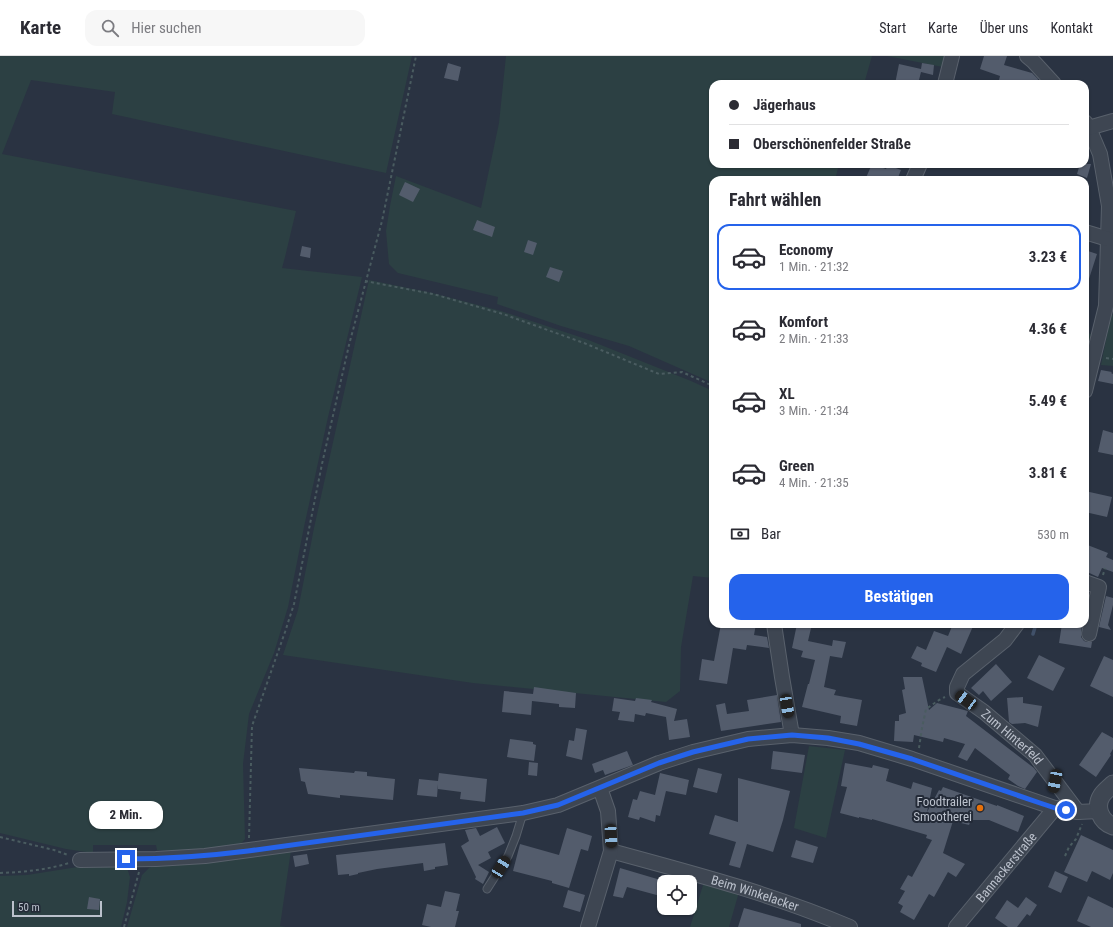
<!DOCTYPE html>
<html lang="de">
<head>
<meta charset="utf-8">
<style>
  :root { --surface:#fff; --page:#f7f7f7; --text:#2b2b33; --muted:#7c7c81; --line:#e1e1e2; --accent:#2563eb }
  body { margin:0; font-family:"Roboto Condensed",sans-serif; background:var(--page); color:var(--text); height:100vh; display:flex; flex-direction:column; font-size:15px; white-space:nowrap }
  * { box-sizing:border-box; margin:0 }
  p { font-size:13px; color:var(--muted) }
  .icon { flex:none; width:22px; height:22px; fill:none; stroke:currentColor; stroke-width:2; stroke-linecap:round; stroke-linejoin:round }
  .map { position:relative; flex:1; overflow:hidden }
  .drawer { position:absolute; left:709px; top:120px; width:380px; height:452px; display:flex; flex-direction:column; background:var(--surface); border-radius:12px; box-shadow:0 1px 3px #0004 }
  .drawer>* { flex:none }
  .hud { position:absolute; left:709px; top:24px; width:380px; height:88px; border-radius:12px; box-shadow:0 1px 3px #0004; display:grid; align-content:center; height:88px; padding:0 20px; background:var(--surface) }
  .tools { position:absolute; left:657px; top:819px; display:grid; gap:8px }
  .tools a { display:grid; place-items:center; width:40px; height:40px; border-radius:8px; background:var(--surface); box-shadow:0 1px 3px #0004; font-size:20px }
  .scale { position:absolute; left:12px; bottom:10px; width:90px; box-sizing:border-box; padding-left:4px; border:2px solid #bbc1cc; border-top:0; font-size:11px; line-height:14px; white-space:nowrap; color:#bbc1cc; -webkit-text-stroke:3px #232a37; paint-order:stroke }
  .end { position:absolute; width:18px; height:18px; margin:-9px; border:5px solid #2563eb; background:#fff; box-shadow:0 0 0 2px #fff }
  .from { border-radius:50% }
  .bubble { position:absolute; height:28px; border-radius:12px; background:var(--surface); box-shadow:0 1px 3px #0004; font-size:13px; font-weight:700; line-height:28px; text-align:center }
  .car { position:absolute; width:12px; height:24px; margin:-12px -6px; border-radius:5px; box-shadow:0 0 3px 1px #0007; background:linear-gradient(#222 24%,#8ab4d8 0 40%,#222 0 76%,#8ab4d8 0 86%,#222 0) }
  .hud b { display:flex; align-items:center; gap:14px; height:38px; font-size:15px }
  .hud b+b { border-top:1px solid var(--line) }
  .hud i { width:10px; height:10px; background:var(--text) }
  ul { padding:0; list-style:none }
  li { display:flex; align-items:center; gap:12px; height:66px; margin:0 8px 6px; padding:0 12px; border:2px solid transparent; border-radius:12px }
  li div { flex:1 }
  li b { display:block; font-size:15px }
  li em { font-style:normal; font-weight:700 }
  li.selected { border-color:var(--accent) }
  li>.icon { width:36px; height:36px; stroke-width:1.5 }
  h2 { padding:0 20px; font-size:18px; line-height:48px }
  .pay { display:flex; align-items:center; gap:10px; height:44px; padding:0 20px; font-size:15px }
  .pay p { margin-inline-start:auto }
  .action { display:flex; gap:8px; margin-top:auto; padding:8px 20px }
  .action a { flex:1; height:46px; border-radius:12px; background:var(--accent); color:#fff; font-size:16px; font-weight:700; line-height:46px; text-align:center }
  header { display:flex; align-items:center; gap:24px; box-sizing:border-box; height:56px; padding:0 20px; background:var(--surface); border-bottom:1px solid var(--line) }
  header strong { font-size:19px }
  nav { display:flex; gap:22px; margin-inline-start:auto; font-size:14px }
  .search { width:280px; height:36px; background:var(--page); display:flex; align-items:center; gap:10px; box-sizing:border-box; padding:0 14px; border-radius:12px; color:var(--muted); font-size:15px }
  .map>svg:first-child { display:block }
  .green { fill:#2c4043 }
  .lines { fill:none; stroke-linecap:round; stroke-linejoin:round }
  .stream { stroke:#415169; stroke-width:3.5 }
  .building { fill:#535c6c }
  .service-casing { stroke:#59616c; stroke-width:9 }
  .minor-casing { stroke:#59616c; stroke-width:16 }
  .tertiary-casing { stroke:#59616c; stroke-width:19 }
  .path { stroke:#4a5c60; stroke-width:2; stroke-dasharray:3 3; stroke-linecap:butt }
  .service { stroke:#3e4652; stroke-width:7 }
  .minor { stroke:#3e4652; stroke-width:14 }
  .tertiary { stroke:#3e4652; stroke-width:17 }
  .route { stroke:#2563eb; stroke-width:5 }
  .food-dot { fill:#e8710a; stroke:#232a37; stroke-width:1.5 }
  .labels { text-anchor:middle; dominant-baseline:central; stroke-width:4; stroke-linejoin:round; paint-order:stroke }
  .street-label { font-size:13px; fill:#bbc1cc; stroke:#232a37 }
  .poi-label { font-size:13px; fill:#bbc1cc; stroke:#232a37; text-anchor:end }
</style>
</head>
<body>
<header>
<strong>Karte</strong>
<div class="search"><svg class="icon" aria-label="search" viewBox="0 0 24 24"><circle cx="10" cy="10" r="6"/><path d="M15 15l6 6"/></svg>Hier suchen</div>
<nav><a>Start</a><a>Karte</a><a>Über uns</a><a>Kontakt</a></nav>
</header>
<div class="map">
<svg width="1113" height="871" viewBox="0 0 1113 871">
  <rect width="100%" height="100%" fill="#2a3342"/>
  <path class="green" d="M0 0H412L386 117 112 58 115 36 31 24 2 98 296 155 285 201 282 212 362 221 328 361 304 471 288 551 274 597 249 658 243 708 245 783 239 790 186 796 157 794 156 789H93V797L66 793 0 777Z
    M506 0H872L864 28H713V108H839L835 124H713V327L629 290 561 270 497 248 498 241 398 217 389 208 386 175 390 150 396 120 481 152 499 67Z
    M887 0H945L943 11Z
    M369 224 432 237 501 255 586 283 691 325 713 335V522L693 520 681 591 680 635 666 646 473 627 283 599 298 554 314 472Z
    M1111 259H1113V310L1101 309Z
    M1085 276 1091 278 1085 301Z
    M809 690 845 694 826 782 794 772Z
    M291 794 280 870 286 871H127L142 819 149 812 157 808Z
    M90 809H126L130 821 127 846 121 871H0V820L27 819Z
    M704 826 739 836 729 871H690Z"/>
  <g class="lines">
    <path class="stream" d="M1085 377 1087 378 1085 387
      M1033 578 1036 568"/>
  </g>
  <path class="building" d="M984 0H1007L1004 9 1032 17 1038 23 1037 28H1011L999 24 1000 20 980 13Z
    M448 7 461 11 458 25 444 22Z
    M922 7 934 9 933 19 921 16 918 28H895L899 8 921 13Z
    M872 108 886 113 888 109 901 114 897 124H865Z
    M1080 108H1091L1087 122 1077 118Z
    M405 126 420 133 413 146 399 139Z
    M477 164 495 171 492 181 473 174Z
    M528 184 537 187 533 199 524 196Z
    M302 190 311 192 310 202 300 200Z
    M1085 194 1097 198 1087 229H1085Z
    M550 211 563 215 559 226 546 221Z
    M1101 314 1112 316 1111 317 1113 318V328L1098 325Z
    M1103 374 1113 377V399L1098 396Z
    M1085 435 1112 441 1107 461 1085 456Z
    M1085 488 1108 497 1106 501 1113 504V516L1102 512 1098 521 1085 515Z
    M1085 535 1087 536 1089 538 1085 556Z
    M1106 540 1113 542V549L1108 569 1111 574 1099 571Z
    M721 568H756L754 579 767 581 769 592 747 589 746 594 733 592 727 628 699 624 702 603 714 605Z
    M797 568H812L808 585 832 590 833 584 846 586 842 602 830 600 824 631 836 634 834 639 862 644 857 670 840 667 841 660 802 651 808 628H809L815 604 801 601 803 595 792 592Z
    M953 568H974L961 598 947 591 936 616 921 610 922 607 911 602 917 590 926 594 934 575 948 580Z
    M1062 568H1082L1081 576V581L1084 585 1087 586H1092L1091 592 1059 587Z
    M1039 599 1065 612 1053 635 1027 622Z
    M1104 600 1113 604V641L1090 630Z
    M996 608 1012 626 991 645 983 635 979 639 971 632Z
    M903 621H922L929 654 937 647 968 655 966 660 1034 712 1037 716 1025 733 1018 730 1008 723 1010 719 975 692 967 705 958 701 965 688 944 682 943 686 914 679 913 686 894 685 895 665H899V659L906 657 902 634 905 633Z
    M534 631 576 637 575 652 559 651V648L532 645 531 659 502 656 504 635 533 638Z
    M777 639 781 666 721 675 716 649 725 647 727 658 749 655 747 644Z
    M1023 641V647L1042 650 1038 671 1025 667 1012 668 1009 666 1007 642Z
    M614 642 635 645 636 642 652 644 651 646 677 653 674 665 687 663 690 681 669 684 666 661 646 657 645 660 635 658 634 666 618 664 620 656 612 655Z
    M576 672 587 674 582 704 566 700 569 684 574 685Z
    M1102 676 1113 682V693L1110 698 1111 699 1096 721 1079 709Z
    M510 683 533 686V688L536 689 534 705 507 701Z
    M627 695 633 709 605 719 603 714 595 717 592 708Z
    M773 695 805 699 802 717 771 713Z
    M529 706 538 707 537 720 528 719Z
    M845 707 872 712 873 709 889 713 886 725 911 733 913 726 932 732 927 756 939 734 941 735 943 731 997 750V749L1024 760 1018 776 989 764H971L969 769 953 765 943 797 965 808 956 821 948 816 934 841 929 838 914 864 900 856 903 850 898 847 905 835 900 833 908 819 912 821 932 784 926 782 927 779 872 763V764L859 761V762L840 757 847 731 841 730Z
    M299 712 354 717 355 715 367 716V720L395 723 393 744 340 739V742L308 738 305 726 301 725Z
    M698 712 722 718 717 737 693 731Z
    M439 717 487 723 485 746 460 743 461 736 438 733V728L437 741 417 739 419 723 438 725Z
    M660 717 689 724 686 739 666 735 660 760 656 759 655 766 640 761 639 764 628 761 633 743 637 744 640 735 655 739Z
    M738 722 790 735 783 764 773 796 747 788 740 812 729 809 736 786 709 778 715 759 738 766Z
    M497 771 505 787 488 796 491 802 478 809 489 816 483 828 475 823 476 821 461 790 469 785 465 774 476 772 480 780Z
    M567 772 592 780 588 795 581 793 569 832 552 827V825L513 815 520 788 559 799Z
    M1081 779 1113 794V817L1110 824 1092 815 1087 826 1064 816Z
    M796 784 818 791 813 807 791 801Z
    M445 787 448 809 435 811V813L424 815 423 807 377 813 358 817V818L349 820V818L338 819 336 799Z
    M307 798 309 808 295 811 293 800Z
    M620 812 664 825V841L627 831 623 842 613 840Z
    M1055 815 1068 821 1061 837 1048 831Z
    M568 834 585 839 580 856 563 851Z
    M445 835 460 838 456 855H459L455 871H431L422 869 427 848 441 851Z
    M1088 840 1113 852V871H1091L1077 865Z
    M89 841 100 843 99 854 87 853Z
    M1026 841 1037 849 1030 860 1027 858 1017 871H1008L995 862 1007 844 1018 852Z
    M744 852 801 868V871H738Z"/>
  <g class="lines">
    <defs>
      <path id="service" d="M487 833 508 800 516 780 523 757"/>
      <g id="minor">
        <path d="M1027 0 1033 5 1054 28"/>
        <path d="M945 28 952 0"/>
        <path d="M1085 66 1089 72 1100 98 1109 150 1106 250 1085 335"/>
        <path d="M1085 73 1113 65"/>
        <path d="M913 124 920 108"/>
        <path d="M1085 176 1108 183"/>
        <path d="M1085 526 1099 531 1089 578"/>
        <path d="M774 568 782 621 792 679"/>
        <path id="s1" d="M1017 568 1005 584 963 618 957 631V637L984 656 1035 699 1078 756"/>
        <path id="s2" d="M611 795C692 817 773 838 850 871"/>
        <path d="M80 804 156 803 205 800 523 757 558 749 659 707 693 696 748 683 792 679 828 682 859 687 912 703 1055 752 1078 756 1099 755"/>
        <path d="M588 871 611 795 608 755 600 732"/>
        <path id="s3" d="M956 871 1055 752"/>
      </g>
      <path id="tertiary" d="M1113 728C1109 732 1105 735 1102 739 1094 751 1101 766 1113 770"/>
    </defs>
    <use href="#service" class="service-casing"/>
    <use href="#minor" class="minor-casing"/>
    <use href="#tertiary" class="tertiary-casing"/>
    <path class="path" d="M365 225 433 238 503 258 584 287 659 318 682 316 713 330
      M1106 302 1113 303
      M1103 519 1105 512
      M919 692 922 672 926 653 939 644 945 641
      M0 781 54 794 68 799
      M249 782 252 670 285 576 294 548 322 408 349 289 382 165 416 0
      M1065 800 1069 791 1076 783 1082 768
      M0 817C24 816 46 814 69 807
      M124 871 139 816"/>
    <use href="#service" class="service"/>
    <use href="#minor" class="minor"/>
    <use href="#tertiary" class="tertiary"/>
  </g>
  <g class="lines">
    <path class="route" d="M126 803C167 803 208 800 248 795L523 757 558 749 659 707 693 696 748 683 792 679 828 682 859 688 912 703 1040 747 1055 752 1066 754"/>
  </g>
  <circle class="food-dot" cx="980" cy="752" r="4"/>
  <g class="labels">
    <g class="street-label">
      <text stroke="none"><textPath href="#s1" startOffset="165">Zum Hinterfeld</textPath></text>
      <text stroke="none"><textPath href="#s3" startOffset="78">Bannackerstraße</textPath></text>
      <text stroke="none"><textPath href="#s2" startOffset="150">Beim Winkelacker</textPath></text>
    </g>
    <g class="poi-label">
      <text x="972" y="745">Foodtrailer<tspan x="972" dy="15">Smootherei</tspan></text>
    </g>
  </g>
</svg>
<div class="tools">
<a><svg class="icon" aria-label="locate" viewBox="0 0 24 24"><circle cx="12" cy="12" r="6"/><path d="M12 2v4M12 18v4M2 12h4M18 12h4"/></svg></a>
</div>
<div class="scale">50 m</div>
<i class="end from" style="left:1066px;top:754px"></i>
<i class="end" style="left:126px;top:803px"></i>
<div class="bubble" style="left:89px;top:745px;width:74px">2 Min.</div>
<i class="car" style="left:966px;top:644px;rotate:306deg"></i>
<i class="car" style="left:787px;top:650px;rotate:170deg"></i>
<i class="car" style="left:1055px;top:725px;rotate:191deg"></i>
<i class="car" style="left:611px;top:780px;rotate:177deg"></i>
<i class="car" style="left:501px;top:811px;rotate:32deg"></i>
<div class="hud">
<b><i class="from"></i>Jägerhaus</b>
<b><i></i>Oberschönenfelder Straße</b>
</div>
<section class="drawer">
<h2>Fahrt wählen</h2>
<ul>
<li class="selected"><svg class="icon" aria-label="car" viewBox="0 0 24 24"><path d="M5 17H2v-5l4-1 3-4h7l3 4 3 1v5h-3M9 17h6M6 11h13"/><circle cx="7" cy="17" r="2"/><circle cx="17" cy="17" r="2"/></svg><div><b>Economy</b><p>1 Min. · 21:32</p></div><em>3.23 €</em></li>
<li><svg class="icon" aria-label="car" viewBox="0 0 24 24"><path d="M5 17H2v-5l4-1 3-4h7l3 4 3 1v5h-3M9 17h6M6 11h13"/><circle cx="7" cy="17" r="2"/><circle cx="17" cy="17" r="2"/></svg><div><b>Komfort</b><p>2 Min. · 21:33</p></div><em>4.36 €</em></li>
<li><svg class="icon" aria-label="car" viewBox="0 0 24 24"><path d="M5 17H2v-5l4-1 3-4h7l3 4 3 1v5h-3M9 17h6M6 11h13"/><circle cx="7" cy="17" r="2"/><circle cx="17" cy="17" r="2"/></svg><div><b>XL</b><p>3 Min. · 21:34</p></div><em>5.49 €</em></li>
<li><svg class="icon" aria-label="car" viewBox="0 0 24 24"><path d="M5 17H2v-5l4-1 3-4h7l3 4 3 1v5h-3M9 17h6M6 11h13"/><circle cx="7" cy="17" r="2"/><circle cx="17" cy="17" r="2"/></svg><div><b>Green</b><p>4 Min. · 21:35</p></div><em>3.81 €</em></li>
</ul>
<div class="pay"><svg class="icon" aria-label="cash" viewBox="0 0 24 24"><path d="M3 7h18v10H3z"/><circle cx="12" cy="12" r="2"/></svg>Bar<p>530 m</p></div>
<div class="action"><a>Bestätigen</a></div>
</section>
</div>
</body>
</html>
